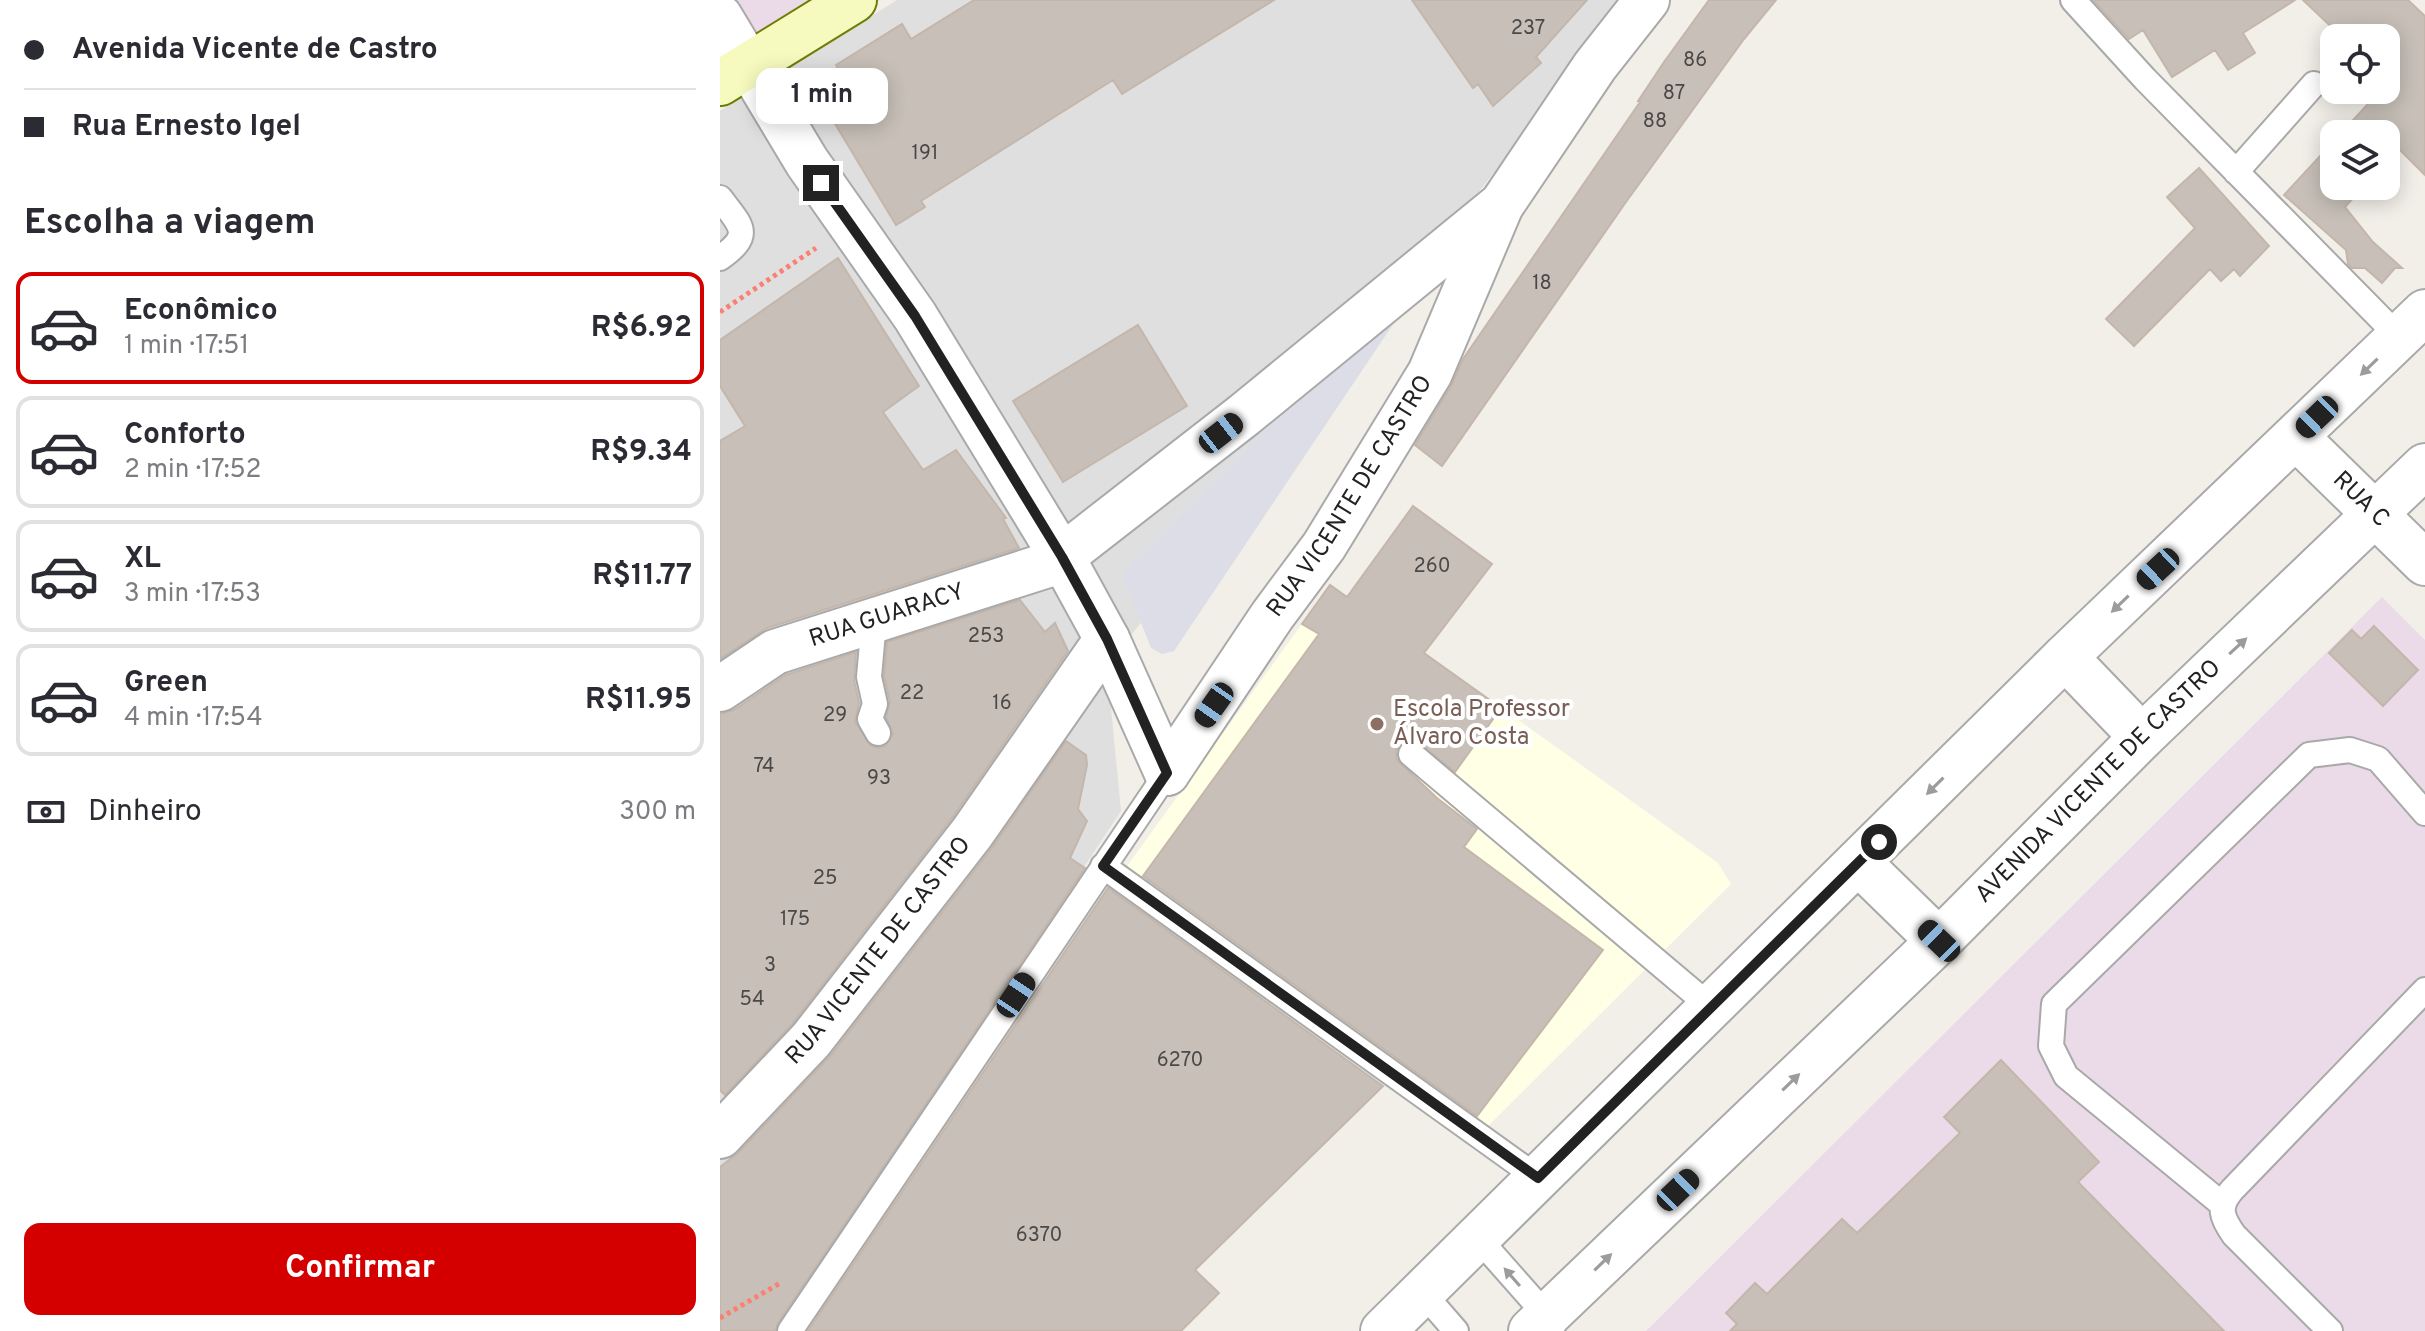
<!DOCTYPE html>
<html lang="pt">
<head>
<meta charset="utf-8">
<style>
  :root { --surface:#fff; --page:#f2f2f3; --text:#2b2b33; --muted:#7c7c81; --line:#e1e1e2; --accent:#d40000 }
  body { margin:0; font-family:Overpass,sans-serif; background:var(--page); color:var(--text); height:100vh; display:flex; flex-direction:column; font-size:30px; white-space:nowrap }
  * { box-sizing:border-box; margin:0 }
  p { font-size:26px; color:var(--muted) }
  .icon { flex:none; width:44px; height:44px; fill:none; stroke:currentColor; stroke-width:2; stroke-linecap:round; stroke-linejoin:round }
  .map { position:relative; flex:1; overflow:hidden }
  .sheet { display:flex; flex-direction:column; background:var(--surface); width:720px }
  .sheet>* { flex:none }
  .hud { display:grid; align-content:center; height:176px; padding:0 24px; background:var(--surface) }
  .tools { position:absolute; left:1600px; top:24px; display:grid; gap:16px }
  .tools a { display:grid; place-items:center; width:80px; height:80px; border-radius:16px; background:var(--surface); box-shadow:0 4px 20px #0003; font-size:40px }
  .end { position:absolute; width:36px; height:36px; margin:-18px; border:10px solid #222; background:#fff; box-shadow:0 0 0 4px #fff }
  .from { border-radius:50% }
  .bubble { position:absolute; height:56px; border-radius:16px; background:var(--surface); box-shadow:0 4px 20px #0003; font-size:26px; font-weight:700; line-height:56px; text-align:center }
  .car { position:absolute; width:24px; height:48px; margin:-24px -12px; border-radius:10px; box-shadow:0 0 6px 2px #0007; background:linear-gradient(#222 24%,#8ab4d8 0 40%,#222 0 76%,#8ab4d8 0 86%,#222 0) }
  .hud b { display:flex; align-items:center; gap:28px; height:76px; font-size:30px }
  .hud b+b { border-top:2px solid var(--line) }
  .hud i { width:20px; height:20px; background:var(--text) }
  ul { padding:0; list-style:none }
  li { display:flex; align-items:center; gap:24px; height:112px; margin:0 16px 12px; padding:0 8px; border:4px solid var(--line); border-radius:16px }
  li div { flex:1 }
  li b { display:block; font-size:30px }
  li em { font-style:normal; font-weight:700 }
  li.active { border-color:var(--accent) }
  li>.icon { width:72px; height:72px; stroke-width:1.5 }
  h2 { padding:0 24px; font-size:36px; line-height:96px }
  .pay { display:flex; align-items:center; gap:20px; height:88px; padding:0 24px; font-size:30px }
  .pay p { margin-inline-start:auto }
  .action { display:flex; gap:16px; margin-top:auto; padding:16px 24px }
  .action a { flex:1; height:92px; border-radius:16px; background:var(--accent); color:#fff; font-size:32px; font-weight:700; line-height:92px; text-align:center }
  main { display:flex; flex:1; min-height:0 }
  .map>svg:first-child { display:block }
  .residential { fill:#e0dfdf }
  .industrial { fill:#ebdbe8 }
  .education { fill:#ffffe5 }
  .plaza { fill:#dddde8 }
  .building { fill:#c7bfb8; stroke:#c4b6ab; stroke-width:2 }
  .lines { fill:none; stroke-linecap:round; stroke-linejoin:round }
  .lane-casing { stroke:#a9a9a9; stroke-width:28 }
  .street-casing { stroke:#a9a9a9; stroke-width:48 }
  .secondary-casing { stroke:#707d05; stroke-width:48 }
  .path { stroke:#fa8072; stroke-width:5; stroke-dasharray:4 4; stroke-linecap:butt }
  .lane { stroke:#fff; stroke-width:24 }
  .street { stroke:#fff; stroke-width:44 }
  .secondary { stroke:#f7fabf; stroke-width:44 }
  .oneway { fill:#9c9c9c }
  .route { stroke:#222; stroke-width:10 }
  .education-dot { fill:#8d6e63; stroke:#fff; stroke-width:3 }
  .labels { text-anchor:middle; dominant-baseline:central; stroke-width:8; stroke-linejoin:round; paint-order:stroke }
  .number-label { font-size:20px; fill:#4b4948 }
  .street-label { font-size:24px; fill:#222; stroke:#fff }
  .education-label { font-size:24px; fill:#785e54; stroke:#fff; text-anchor:start }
</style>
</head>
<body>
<main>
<section class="sheet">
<div class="hud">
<b><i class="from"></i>Avenida Vicente de Castro</b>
<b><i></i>Rua Ernesto Igel</b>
</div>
<h2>Escolha a viagem</h2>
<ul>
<li class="active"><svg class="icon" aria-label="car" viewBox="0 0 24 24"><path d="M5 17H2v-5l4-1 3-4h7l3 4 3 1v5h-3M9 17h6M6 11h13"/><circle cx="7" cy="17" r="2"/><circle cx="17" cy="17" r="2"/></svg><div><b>Econômico</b><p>1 min · 17:51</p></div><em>R$6.92</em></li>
<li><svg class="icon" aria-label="car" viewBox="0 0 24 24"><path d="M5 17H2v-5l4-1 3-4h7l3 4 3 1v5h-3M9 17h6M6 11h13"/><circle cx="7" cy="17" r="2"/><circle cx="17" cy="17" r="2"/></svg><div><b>Conforto</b><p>2 min · 17:52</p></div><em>R$9.34</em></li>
<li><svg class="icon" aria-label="car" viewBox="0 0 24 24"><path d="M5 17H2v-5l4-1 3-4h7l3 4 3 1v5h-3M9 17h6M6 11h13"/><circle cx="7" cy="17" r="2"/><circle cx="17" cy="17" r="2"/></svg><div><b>XL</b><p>3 min · 17:53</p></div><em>R$11.77</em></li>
<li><svg class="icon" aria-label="car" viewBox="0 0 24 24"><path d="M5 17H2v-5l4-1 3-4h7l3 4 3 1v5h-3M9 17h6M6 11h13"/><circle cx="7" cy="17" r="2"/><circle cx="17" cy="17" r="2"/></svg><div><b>Green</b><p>4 min · 17:54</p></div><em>R$11.95</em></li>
</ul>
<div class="pay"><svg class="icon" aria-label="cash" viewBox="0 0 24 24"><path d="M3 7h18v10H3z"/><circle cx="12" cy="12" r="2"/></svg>Dinheiro<p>300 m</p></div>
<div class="action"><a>Confirmar</a></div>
</section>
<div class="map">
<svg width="1705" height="1331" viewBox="0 0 1705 1331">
  <rect width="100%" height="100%" fill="#f2efe9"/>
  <path class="residential" d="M177 0H909L387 666 401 811 58 1331H0V111Z"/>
  <path class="industrial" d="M0 0H160L26 85Z
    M1662 597 1705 640V1331H926Z"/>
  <path class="education" d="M610 585 998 863 1011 884 764 1130 405 869Z"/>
  <path class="plaza" d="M674 303 682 311 454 651 442 654 431 648 403 577 410 565Z"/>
  <path class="building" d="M254 0H554L402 94 393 80 201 201 205 207 176 225 105 107 131 91 116 65 182 24 191 39Z
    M692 0H867L816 57 821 63 773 106 758 84 753 88Z
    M989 0H1056L1024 39 906 202 722 466 695 445 731 386 743 359 920 102 918 101 944 62Z
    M1373 0H1575L1523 33 1535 53 1508 70 1495 50 1452 77 1423 30 1409 39Z
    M1583 0H1688L1705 16V175L1679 149 1666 163V134H1620L1661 90H1666V38H1623Z
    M1614 141V186H1644L1625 207 1653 242 1682 268H1675L1662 283 1645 268H1632L1628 264 1626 250 1564 195Z
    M1479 168 1549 246 1520 276 1514 269 1501 281 1490 269 1414 346 1386 319 1475 228 1447 197Z
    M118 258 199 386 163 412 203 470 236 450 286 518 283 519 299 548 47 628 0 659V441L25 426 0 386V340Z
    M418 325 467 406 343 482 293 401Z
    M693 506 772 564 704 653 781 708 735 772 694 739 687 740 679 745 676 752 677 760 717 798 757 829 744 847 883 950 757 1116 423 876 599 634 582 624 610 585 627 597Z
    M300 600 325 632 335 623 348 651 232 818 72 1024 5 1095 0 1090V714L14 710 66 675 136 652 134 680 139 703 135 721 150 745 157 748 165 746 173 734 166 717 170 702 164 676 167 642Z
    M1654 626 1698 670 1663 706 1609 653 1632 630 1641 639Z
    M346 741 366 755 367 765 358 809 367 821 350 858 365 868 58 1323 55 1331H0V1167L18 1153 111 1055 272 848Z
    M388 888 663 1086 475 1270 499 1293 461 1331H88Z
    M1281 1060 1379 1162 1358 1182 1504 1331H1010L1017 1324 1006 1313 1035 1283 1047 1294 1122 1219 1137 1233 1240 1133 1224 1117Z"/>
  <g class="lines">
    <defs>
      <path id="lane" d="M1353 0 1425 79 1679 337
        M1516 172 1594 84
        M0 198C21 226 34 234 0 258
        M154 621 149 677 155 704 150 719 158 733
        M691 754 992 1008
        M383 866 818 1178
        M1503 1205 1346 1076 1331 1046 1334 1004 1589 755 1630 750 1658 759 1705 813
        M758 1238 834 1324
        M703 1293 736 1331
        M70 1331 447 773
        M1610 1331 1514 1235C1502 1218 1497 1207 1512 1190L1705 990"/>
      <g id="street">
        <path d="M0 17 87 162 195 316 342 557 387 639 447 773"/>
        <path id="s1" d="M1576 437 1705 563"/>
        <path d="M1345 657 1422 737"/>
        <path id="s2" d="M0 689 55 652 334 563 524 415 782 204 875 66 927 0"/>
        <path id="s3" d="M447 773 552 616 604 546 710 373 780 208"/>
        <path d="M1138 862 1219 941"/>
        <path id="s4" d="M0 1136 91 1040 252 833 387 639"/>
        <path d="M663 1331 1345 657 1705 312"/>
        <path id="s5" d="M811 1331 1219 941 1422 737 1705 466"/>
      </g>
      <path id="secondary" d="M0 83 134 0"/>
    </defs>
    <use href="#lane" class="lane-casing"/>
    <use href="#street" class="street-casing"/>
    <use href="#secondary" class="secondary-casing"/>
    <path class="path" d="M0 312 96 248
      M0 1318 62 1282"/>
    <use href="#lane" class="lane"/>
    <use href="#street" class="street"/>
    <use href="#secondary" class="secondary"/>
  </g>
  <defs><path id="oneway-solid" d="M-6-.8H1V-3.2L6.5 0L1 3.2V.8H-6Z" transform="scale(2)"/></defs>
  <g class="oneway">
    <use href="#oneway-solid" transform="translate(1649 367) rotate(136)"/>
    <use href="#oneway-solid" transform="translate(1400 604) rotate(136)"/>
    <use href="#oneway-solid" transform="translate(1518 646) rotate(-43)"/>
    <use href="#oneway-solid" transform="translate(1215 786) rotate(135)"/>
    <use href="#oneway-solid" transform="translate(1071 1082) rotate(-44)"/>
    <use href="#oneway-solid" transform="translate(883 1262) rotate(-44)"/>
    <use href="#oneway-solid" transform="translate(792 1277) rotate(-131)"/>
  </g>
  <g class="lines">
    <path class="route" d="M101 183 195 316 342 557 387 639 447 773 383 866 818 1178 1159 842"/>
  </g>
  <circle class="education-dot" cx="657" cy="724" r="8"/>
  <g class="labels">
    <g class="number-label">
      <text x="808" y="29">237</text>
      <text x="975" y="61">86</text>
      <text x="954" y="94">87</text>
      <text x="935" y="122">88</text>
      <text x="205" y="154">191</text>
      <text x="822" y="284">18</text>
      <text x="712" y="567">260</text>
      <text x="266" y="637">253</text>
      <text x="192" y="694">22</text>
      <text x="282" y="704">16</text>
      <text x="115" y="716">29</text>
      <text x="44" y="767">74</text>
      <text x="159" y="779">93</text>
      <text x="105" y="879">25</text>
      <text x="75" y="920">175</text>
      <text x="50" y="966">3</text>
      <text x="32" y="1000">54</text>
      <text x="460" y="1061">6270</text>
      <text x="319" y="1236">6370</text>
    </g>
    <g class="street-label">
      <text stroke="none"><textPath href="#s3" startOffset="332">RUA VICENTE DE CASTRO</textPath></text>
      <text stroke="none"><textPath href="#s1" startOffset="90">RUA C</textPath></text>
      <text stroke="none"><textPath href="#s2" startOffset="184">RUA GUARACY</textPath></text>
      <text stroke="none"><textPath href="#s5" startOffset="790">AVENIDA VICENTE DE CASTRO</textPath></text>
      <text stroke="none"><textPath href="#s4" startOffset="244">RUA VICENTE DE CASTRO</textPath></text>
    </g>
    <g class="education-label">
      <text x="673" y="710">Escola Professor<tspan x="673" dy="28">Álvaro Costa</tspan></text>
    </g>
  </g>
</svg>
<div class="tools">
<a><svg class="icon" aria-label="locate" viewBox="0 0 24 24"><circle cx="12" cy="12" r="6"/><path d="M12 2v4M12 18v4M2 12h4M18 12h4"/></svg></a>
<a><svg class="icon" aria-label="layers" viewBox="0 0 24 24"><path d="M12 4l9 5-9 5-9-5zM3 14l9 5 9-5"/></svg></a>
</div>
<i class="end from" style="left:1159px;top:842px"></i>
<i class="end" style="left:101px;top:183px"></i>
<div class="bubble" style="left:36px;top:68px;width:132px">1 min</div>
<i class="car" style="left:1597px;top:417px;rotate:226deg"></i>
<i class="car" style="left:501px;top:433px;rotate:52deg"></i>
<i class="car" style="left:1438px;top:569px;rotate:227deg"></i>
<i class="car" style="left:494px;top:705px;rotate:215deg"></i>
<i class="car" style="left:1219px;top:941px;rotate:314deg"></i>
<i class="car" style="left:296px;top:995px;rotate:34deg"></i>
<i class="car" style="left:958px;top:1190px;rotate:46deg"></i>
</div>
</main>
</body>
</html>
